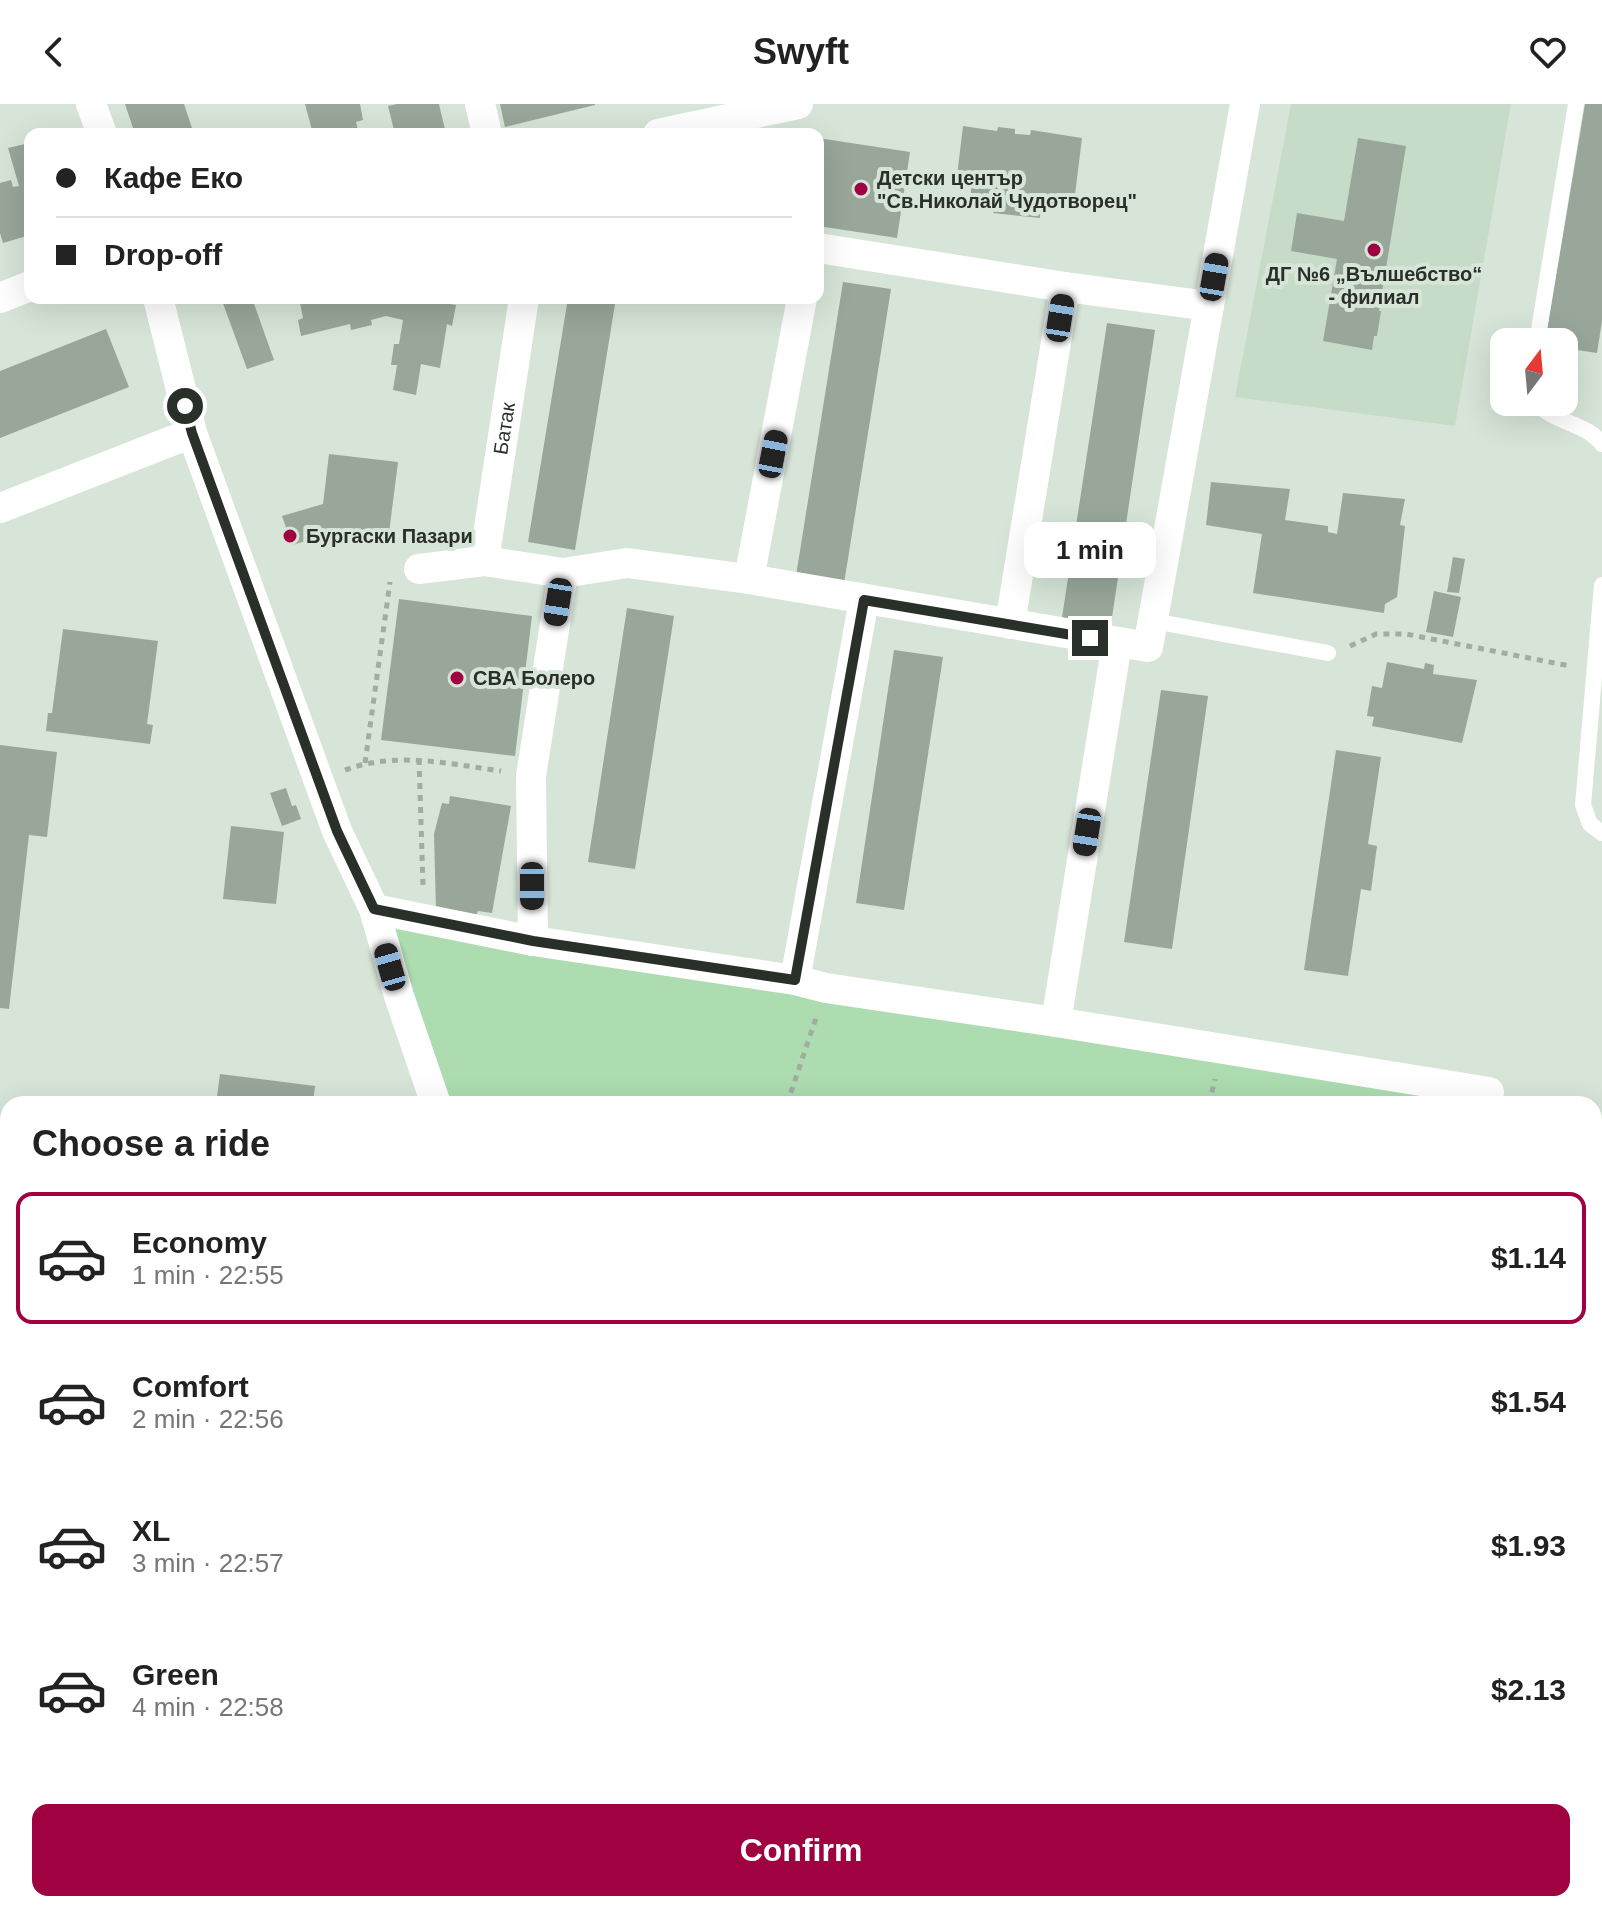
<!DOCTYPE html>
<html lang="en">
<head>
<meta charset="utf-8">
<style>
  :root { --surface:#fff; --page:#f6f6f6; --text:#222; --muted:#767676; --line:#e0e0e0; --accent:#a00140 }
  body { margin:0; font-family:Arial,sans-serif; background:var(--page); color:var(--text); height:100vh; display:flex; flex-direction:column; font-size:30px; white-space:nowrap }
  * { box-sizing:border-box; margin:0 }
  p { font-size:26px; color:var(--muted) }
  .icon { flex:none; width:44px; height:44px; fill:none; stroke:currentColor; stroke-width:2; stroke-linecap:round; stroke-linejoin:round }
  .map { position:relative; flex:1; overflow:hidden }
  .panel { position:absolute; left:0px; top:992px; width:1602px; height:816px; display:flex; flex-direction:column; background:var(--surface); border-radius:24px 24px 0 0; box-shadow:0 8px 32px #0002 }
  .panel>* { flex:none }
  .top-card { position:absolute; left:24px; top:24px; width:800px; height:176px; border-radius:16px; box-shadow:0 8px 32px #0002; display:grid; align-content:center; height:176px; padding:0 32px; background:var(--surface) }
  .needle { width:52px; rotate:16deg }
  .buttons { position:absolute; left:1490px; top:224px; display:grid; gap:16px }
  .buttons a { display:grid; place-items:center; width:88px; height:88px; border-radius:16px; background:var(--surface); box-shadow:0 8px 32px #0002; font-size:40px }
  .end { position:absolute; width:36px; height:36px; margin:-18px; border:10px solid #292f29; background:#fff; box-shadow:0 0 0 4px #fff }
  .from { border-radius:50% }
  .bubble { position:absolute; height:56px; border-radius:16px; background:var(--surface); box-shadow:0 8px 32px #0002; font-size:26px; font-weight:600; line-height:56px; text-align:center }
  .car { position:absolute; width:24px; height:48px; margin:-24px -12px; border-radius:10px; box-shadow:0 0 6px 2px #0007; background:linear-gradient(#222 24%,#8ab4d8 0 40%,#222 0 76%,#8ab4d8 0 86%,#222 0) }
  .top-card b { display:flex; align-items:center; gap:28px; height:76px; font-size:30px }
  .top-card b+b { border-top:2px solid var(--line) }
  .top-card i { width:20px; height:20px; background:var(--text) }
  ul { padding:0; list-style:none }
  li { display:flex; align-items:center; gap:24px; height:132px; margin:0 16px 12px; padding:0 16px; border:4px solid transparent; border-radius:16px }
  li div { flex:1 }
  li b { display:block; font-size:30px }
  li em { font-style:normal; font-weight:600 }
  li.current { border-color:var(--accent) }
  li>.icon { width:72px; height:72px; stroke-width:1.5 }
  h2 { padding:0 32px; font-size:36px; line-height:96px }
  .button { display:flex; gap:16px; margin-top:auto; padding:16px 32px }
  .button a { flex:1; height:92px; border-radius:16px; background:var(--accent); color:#fff; font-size:32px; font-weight:600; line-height:92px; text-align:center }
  header { display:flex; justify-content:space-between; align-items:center; height:104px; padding:0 32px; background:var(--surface); font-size:36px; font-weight:600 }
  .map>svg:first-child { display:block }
  .built { fill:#c7dcc8 }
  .green { fill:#addcb1 }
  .building { fill:#98a799 }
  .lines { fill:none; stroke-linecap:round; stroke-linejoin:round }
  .path { stroke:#a1ada1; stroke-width:5; stroke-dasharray:6 6; stroke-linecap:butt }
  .service { stroke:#fff; stroke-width:16 }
  .minor { stroke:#fff; stroke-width:30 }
  .secondary { stroke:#fff; stroke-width:42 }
  .route { stroke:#292f29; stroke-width:10 }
  .poi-dot { fill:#a00140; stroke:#d6e5d7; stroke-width:3 }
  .labels { text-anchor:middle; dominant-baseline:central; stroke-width:8; stroke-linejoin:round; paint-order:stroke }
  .poi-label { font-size:20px; font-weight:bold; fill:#292f29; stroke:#d6e5d7; text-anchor:start }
  .street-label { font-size:20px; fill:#292f29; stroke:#d6e5d7 }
</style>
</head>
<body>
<header><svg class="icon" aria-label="back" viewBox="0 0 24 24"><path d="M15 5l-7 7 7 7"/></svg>Swyft<svg class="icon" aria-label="heart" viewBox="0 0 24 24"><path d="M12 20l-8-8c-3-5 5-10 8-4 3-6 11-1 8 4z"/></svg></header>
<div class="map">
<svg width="1602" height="1808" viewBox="0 0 1602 1808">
  <rect width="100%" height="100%" fill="#d6e5d7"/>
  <path class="built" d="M1291 0H1511L1455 322 1235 293Z"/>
  <path class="green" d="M374 805 1489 1000H436Z"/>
  <path class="building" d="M125 0H184L194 30H135Z
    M305 0H360L363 16 356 18 359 30H313Z
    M397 0H439L446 30H395L388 2Z
    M500 0H595V1L505 23Z
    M1585 0H1602V217L1597 249 1564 244V238H1545Z
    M963 22 997 27 998 23 1015 25V30L1030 31 1031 26 1082 34 1075 91 1061 89 1060 101 1041 99 1040 114 993 109 995 95 971 92V82L956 80Z
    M818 34 910 48 897 134 818 122Z
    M1358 34 1406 42 1379 207H1381L1377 232H1374L1372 246 1323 237 1337 155 1291 147 1297 109 1344 117Z
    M25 40 30 61V131L3 139 0 129V79L11 76 13 83 19 82 8 44Z
    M843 178 891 185 843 486 795 478Z
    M221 194H252L274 256 247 265Z
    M299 194H451L450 200 456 201 452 222 447 220 440 264 421 260 416 291 393 286 397 261H391L394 240H399L403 216 386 212 371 216 372 221 351 226 350 220 301 232 298 216 303 214Z
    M568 194H616L575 446 528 438Z
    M1107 219 1155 226 1110 527 1061 520Z
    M106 225 129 283 0 334V267Z
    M329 350 398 358 389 429 343 433 341 427 292 441 282 412 323 400Z
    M1211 378 1290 385 1285 416 1328 422V428L1337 430 1343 389 1405 395 1400 421 1405 422 1397 493 1385 500 1384 509 1253 489 1262 430 1206 421Z
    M1453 453 1465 455 1459 489 1447 488Z
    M1434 487 1461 493 1453 533 1426 528Z
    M399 495 532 512 515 652 381 636Z
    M627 504 674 512 635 765 588 758Z
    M63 525 158 537 147 620 153 621 150 640 46 627 48 609H52Z
    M894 546 943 553 904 806 856 799Z
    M1387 558 1424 565 1425 559 1434 561 1433 570 1477 576 1462 639 1372 622 1374 613 1367 612 1372 582 1382 584Z
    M1161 586 1208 592 1172 845 1124 838Z
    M0 641 57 648 47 733 29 731 9 905 0 904Z
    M1336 646 1381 653 1368 740 1377 742 1371 787 1361 785 1348 872 1304 866Z
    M286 684 292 702 296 701 301 715 282 722 270 689Z
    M450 692 511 702 492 809 478 807 475 814 436 807 434 730 442 699 449 700Z
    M231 722 284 728 276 800 223 795Z
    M220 970 315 982 313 1000H216Z
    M1602 1490V1560L1594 1564V1494Z
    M526 1800H574L577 1808H529Z
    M706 1800H760L762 1808H686Z
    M907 1800H1031L1034 1808H887Z
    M1050 1800H1129L1108 1808H1053Z
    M1274 1800H1313L1315 1803 1321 1800H1386L1389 1808H1265L1264 1805Z
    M1492 1800H1558L1563 1808H1496Z"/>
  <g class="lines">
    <path class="path" d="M1350 542 1376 530H1406L1570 562
      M419 655 423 782
      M365 659 390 478
      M345 666C396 647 450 660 501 667
      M787 1000 816 914
      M1209 1000 1215 975
      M0 1047 8 1049
      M0 1438 8 1460"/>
    <path class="service" d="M1537 238 1576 0
      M1535 298C1554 319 1587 319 1602 340
      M1602 481 1583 701 1590 720 1602 729
      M1153 517 1328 549
      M0 1544 8 1564"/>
    <g class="minor">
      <path d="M91 0 102 30"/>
      <path d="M480 0 487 30"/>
      <path d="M658 30 798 0"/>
      <path d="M818 144 1065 183 1209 202"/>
      <path d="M0 194 30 182"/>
      <path d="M158 194 192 329 337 727 374 805 399 892 436 1000"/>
      <path d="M0 404 192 329"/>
      <path id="s1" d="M484 457 524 194"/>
      <path d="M419 465 484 457 563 469 627 459 749 475 1148 543 1245 0"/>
      <path d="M749 475 802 194"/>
      <path d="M1010 520 1065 183"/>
      <path d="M374 805 533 837 795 876 826 884 1056 918 1489 988"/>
      <path d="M533 837 531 672 563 469"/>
      <path d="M795 876 864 496"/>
      <path d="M1056 918 1117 539"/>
      <path d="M1594 1449 1602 1446"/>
      <path d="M616 1800 619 1808"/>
      <path d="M1419 1800 1423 1808"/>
      <path d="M1213 1808 1234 1800"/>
    </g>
    <path class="secondary" d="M1594 1048 1602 1047
      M0 1653 8 1674
      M0 1803 84 1808
      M211 1808 257 1800
      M324 1808 331 1800"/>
  </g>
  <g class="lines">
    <path class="route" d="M185 302 192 329 337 727 374 805 533 837 795 876 864 496 1090 534"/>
  </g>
  <g class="poi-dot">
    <circle cx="861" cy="85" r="8"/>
    <circle cx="1374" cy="146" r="8"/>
    <circle cx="290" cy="432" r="8"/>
    <circle cx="457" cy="574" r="8"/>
  </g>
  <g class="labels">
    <g class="poi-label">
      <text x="877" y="74">Детски център<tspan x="877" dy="23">"Св.Николай Чудотворец"</tspan></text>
      <text x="1374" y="170" text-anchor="middle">ДГ №6 „Вълшебство“<tspan x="1374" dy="23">- филиал</tspan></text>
      <text x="306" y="432">Бургаски Пазари</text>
      <text x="473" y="574">CBA Болеро</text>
    </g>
    <g class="street-label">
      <text stroke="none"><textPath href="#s1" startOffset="134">Батак</textPath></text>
    </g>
  </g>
</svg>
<div class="buttons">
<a><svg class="needle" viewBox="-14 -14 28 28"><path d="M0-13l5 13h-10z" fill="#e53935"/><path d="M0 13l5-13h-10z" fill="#767676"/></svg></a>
</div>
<i class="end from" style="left:185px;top:302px"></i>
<i class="end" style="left:1090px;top:534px"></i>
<div class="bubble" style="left:1024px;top:418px;width:132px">1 min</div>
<i class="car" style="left:1214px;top:173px;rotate:10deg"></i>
<i class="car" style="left:1060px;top:214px;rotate:9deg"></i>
<i class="car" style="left:773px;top:350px;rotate:11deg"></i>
<i class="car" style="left:558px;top:498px;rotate:189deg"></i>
<i class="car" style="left:1087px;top:728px;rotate:189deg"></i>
<i class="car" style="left:532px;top:782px;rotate:180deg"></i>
<i class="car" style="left:390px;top:863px;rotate:344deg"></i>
<div class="top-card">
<b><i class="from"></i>Кафе Еко</b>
<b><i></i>Drop-off</b>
</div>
<section class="panel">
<h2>Choose a ride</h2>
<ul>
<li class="current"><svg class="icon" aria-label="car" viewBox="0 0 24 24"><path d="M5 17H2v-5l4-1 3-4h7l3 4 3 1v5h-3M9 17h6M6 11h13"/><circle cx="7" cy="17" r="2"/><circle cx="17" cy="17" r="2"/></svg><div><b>Economy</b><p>1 min · 22:55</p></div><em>$1.14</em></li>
<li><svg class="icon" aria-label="car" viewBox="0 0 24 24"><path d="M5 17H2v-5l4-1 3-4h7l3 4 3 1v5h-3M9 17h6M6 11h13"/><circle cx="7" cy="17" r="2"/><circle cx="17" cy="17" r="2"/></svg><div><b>Comfort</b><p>2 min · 22:56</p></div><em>$1.54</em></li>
<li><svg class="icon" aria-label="car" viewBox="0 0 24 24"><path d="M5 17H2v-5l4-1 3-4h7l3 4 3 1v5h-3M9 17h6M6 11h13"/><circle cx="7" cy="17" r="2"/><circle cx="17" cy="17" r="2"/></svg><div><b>XL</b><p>3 min · 22:57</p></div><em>$1.93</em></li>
<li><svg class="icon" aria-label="car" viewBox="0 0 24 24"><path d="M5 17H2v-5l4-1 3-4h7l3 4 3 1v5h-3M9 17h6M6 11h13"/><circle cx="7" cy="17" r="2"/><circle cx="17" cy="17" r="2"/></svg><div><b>Green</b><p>4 min · 22:58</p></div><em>$2.13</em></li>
</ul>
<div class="button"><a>Confirm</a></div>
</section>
</div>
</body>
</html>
